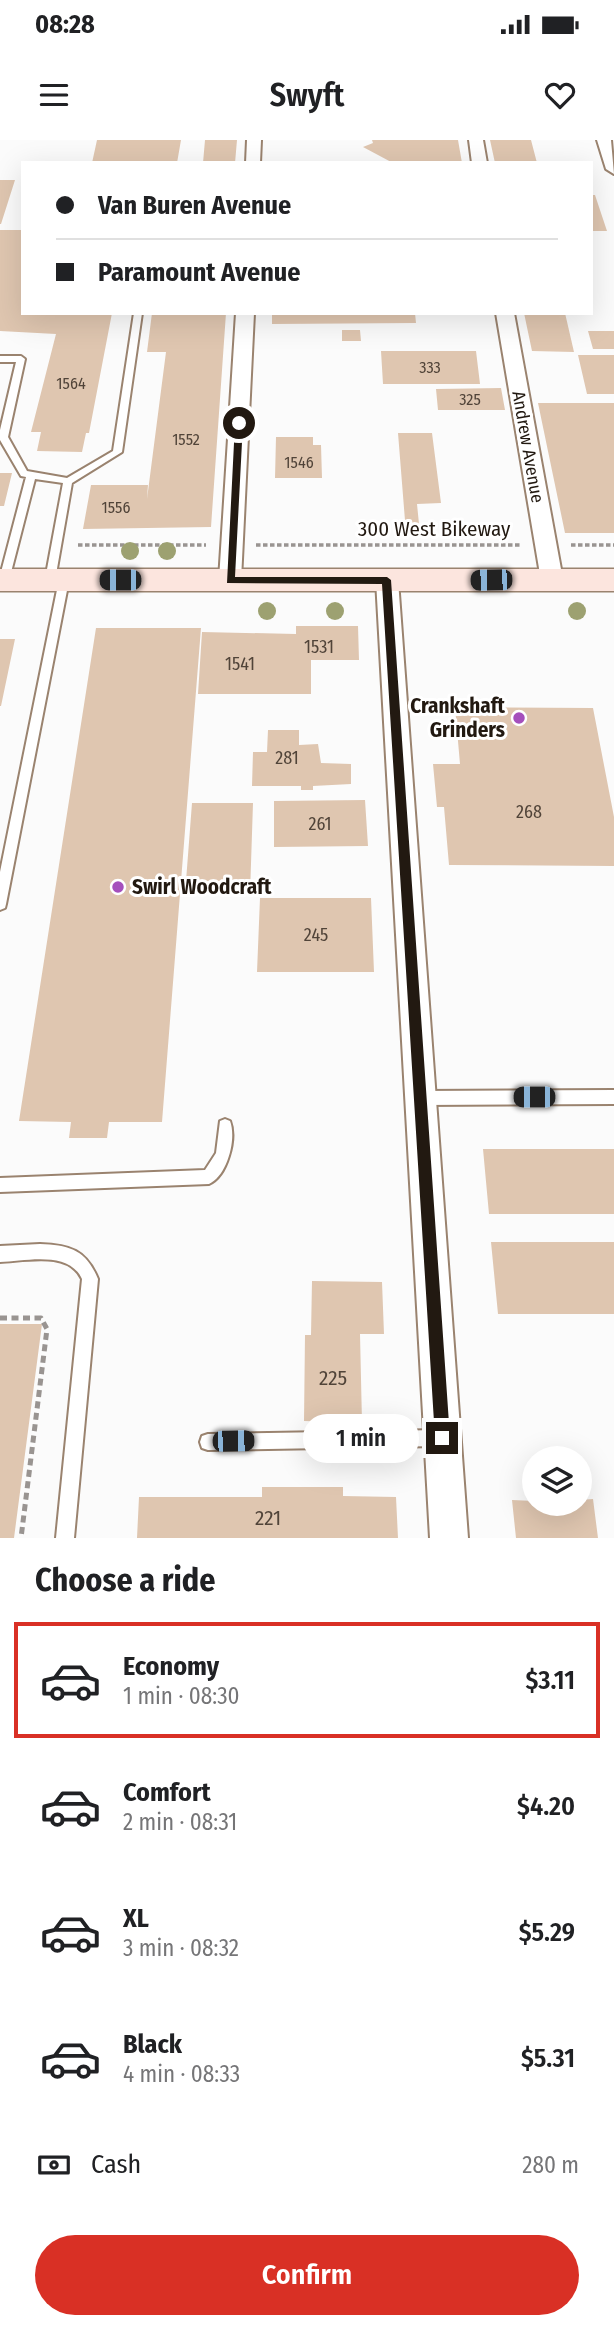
<!DOCTYPE html>
<html lang="en">
<head>
<meta charset="utf-8">
<style>
  :root { --surface:#fff; --page:#f6f6f6; --text:#202124; --muted:#757577; --line:#e0e0e0; --accent:#d93025 }
  body { margin:0; font-family:"Fira Sans Condensed",sans-serif; background:var(--page); color:var(--text); height:100vh; display:flex; flex-direction:column; font-size:26px; white-space:nowrap }
  * { box-sizing:border-box; margin:0 }
  p { font-size:23px; color:var(--muted) }
  .icon { flex:none; width:38px; height:38px; fill:none; stroke:currentColor; stroke-width:2; stroke-linecap:round; stroke-linejoin:round }
  .map { position:relative; height:1398px; overflow:hidden }
  .sheet { display:flex; flex-direction:column; background:var(--surface); flex:1 }
  .sheet>* { flex:none }
  .hud { position:absolute; left:21px; top:21px; width:572px; height:154px; border-radius:0px; box-shadow:0 7px 28px #0002; display:grid; align-content:center; height:154px; padding:0 35px; background:var(--surface) }
  .tools { position:absolute; left:522px; top:1306px; display:grid; gap:14px }
  .tools a { display:grid; place-items:center; width:70px; height:70px; border-radius:50%; background:var(--surface); box-shadow:0 7px 28px #0002; font-size:35px }
  .end { position:absolute; width:32px; height:32px; margin:-16px; border:9px solid #221911; background:#fff; box-shadow:0 0 0 4px #fff }
  .from { border-radius:50% }
  .bubble { position:absolute; height:49px; border-radius:24px; background:var(--surface); box-shadow:0 7px 28px #0002; font-size:23px; font-weight:600; line-height:49px; text-align:center }
  .car { position:absolute; width:21px; height:42px; margin:-21px -10px; border-radius:9px; box-shadow:0 0 5px 2px #0007; background:linear-gradient(#222 24%,#8ab4d8 0 40%,#222 0 76%,#8ab4d8 0 86%,#222 0) }
  .hud b { display:flex; align-items:center; gap:24px; height:66px; font-size:26px }
  .hud b+b { border-top:2px solid var(--line) }
  .hud i { width:18px; height:18px; background:var(--text) }
  ul { padding:0; list-style:none }
  li { display:flex; align-items:center; gap:21px; height:116px; margin:0 14px 10px; padding:0 21px; border:4px solid transparent; border-radius:0px }
  li div { flex:1 }
  li b { display:block; font-size:26px }
  li em { font-style:normal; font-weight:600 }
  li.active { border-color:var(--accent) }
  li>.icon { width:63px; height:63px; stroke-width:1.5 }
  h2 { padding:0 35px; font-size:32px; line-height:84px }
  .pay { display:flex; align-items:center; gap:18px; height:77px; padding:0 35px; font-size:26px }
  .pay p { margin-inline-start:auto }
  .button { display:flex; gap:14px; margin-top:auto; padding:14px 35px }
  .button a { flex:1; height:80px; border-radius:42px; background:var(--accent); color:#fff; font-size:28px; font-weight:600; line-height:80px; text-align:center }
  .status { display:flex; justify-content:space-between; align-items:center; height:49px; padding:0 35px; background:var(--surface); direction:ltr }
  .status svg { height:19px; fill:currentColor }
  header { display:flex; justify-content:space-between; align-items:center; height:91px; padding:0 35px; background:var(--surface); font-size:32px; font-weight:600 }
  .map>svg:first-child { display:block }
  .building { fill:#dfc6b0 }
  .lines { fill:none; stroke-linecap:round; stroke-linejoin:round }
  .service-casing { stroke:#9a836f; stroke-width:4 }
  .minor-casing { stroke:#9a836f; stroke-width:4 }
  .secondary-casing { stroke:#9a836f; stroke-width:3 }
  .path-far1 { stroke:#999491; stroke-width:3.5; stroke-dasharray:4.5 2.5; stroke-linecap:butt }
  .path { stroke:#999491; stroke-width:5; stroke-dasharray:7 4.5; stroke-linecap:butt }
  .service { fill:#fff; fill-rule:evenodd }
  .minor { fill:#fff; fill-rule:evenodd }
  .secondary { fill:#fce5de; fill-rule:evenodd }
  .tree { fill:#9da171 }
  .route { fill:#221911 }
  .poi-dot { fill:#a54fbc; stroke:#fff; stroke-width:2.5 }
  .labels { text-anchor:middle; dominant-baseline:central; stroke-width:6; stroke-linejoin:round; paint-order:stroke }
  .far-number-label { font-size:16px; fill:#514439 }
  .far-street-label { font-size:18px; fill:#221911; stroke:#fff }
  .number-label { font-size:18px; fill:#514439 }
  .street-label { font-size:21px; fill:#221911; stroke:#fff }
  .poi-label { font-size:21px; font-weight:bold; fill:#221911; stroke:#fff; text-anchor:end }
  .near-number-label { font-size:21px; fill:#514439 }
</style>
</head>
<body>
<div class="status"><b>08:28</b><svg viewBox="0 0 49 12"><path d="M0 12V9h3v3zM5 12V6h3v6zM10 12V3h3v9zM15 12V0h3v12zM26 1h20v11H26zM47 4h2v5h-2z"/></svg></div>
<header><svg class="icon" aria-label="menu" viewBox="0 0 24 24"><path d="M4 6h16M4 12h16M4 18h16"/></svg>Swyft<svg class="icon" aria-label="heart" viewBox="0 0 24 24"><path d="M12 20l-8-8c-3-5 5-10 8-4 3-6 11-1 8 4z"/></svg></header>
<div class="map">
<svg width="614" height="1398" viewBox="0 0 614 1398">
  <rect width="100%" height="100%" fill="#fbfbfb"/>
  <path class="building" d="M97 0H181L177 23H92Z
    M205 0H237L235 23H203Z
    M372 0H458L462 23H393L363 7 373 3Z
    M490 0H531L537 23H495Z
    M0 40H15L1 84H0Z
    M592 55H595L607 91H592Z
    M0 90H23V173H112L89 293H86L82 312 37 311 41 292H31L56 194 0 191Z
    M152 173H226L211 387 83 389 91 345H148L147 359 166 212H147Z
    M272 173H415L416 183 272 184Z
    M524 173H565L574 212 532 211Z
    M342 190H360L361 201H342Z
    M588 191H614V209H593Z
    M381 211H476L480 244H383Z
    M578 215H614V254H587Z
    M501 248 505 270H438L436 249Z
    M538 263H614V393H565Z
    M398 293H432L441 363 417 364 420 394 406 393Z
    M276 297H313V305H321L322 338H275Z
    M0 333H12L4 366H0Z
    M296 486H358L359 520H311V554H198L202 492 296 494Z
    M96 488H201L162 982H109L107 998H69L71 982 19 981Z
    M0 499H15L1 566H0Z
    M455 567 593 568 614 677V726L449 725 444 667H437L433 624H460Z
    M268 590H299V605L318 604 321 623 351 624V644L313 646V650H301V646H252L253 612H267Z
    M365 660 368 706 274 707V661Z
    M192 663H253L250 754H185Z
    M260 758H371L374 832H257Z
    M483 1009H614V1074H489Z
    M491 1102H614V1174H498Z
    M312 1141 382 1142 384 1194H360L362 1283 304 1281 305 1195H311Z
    M0 1184H42L14 1398H0Z
    M262 1347H343V1356L396 1357 398 1398H137L139 1357H262Z
    M593 1359 598 1398H516L512 1360 579 1363V1360Z"/>
  <g class="lines">
    <defs>
      <path id="service" d="M134 173H142L122 312 72 343 55 440 50 444 45 440 63 343 35 339 9 440 4 444 0 443V436L26 337 21 336 0 300V290L16 222H0V216H21L25 219 8 297 27 331 67 338 113 311Z
        M64 436 69 440 6 764 5 768 0 770V732L59 440Z
        M614 950V964L422 965 417 963 415 958 417 953 422 951Z
        M225 979 230 981C237 999 227 1036 209 1044L0 1052V1038L205 1030 216 1013 220 981Z
        M40 1104C70 1105 86 1110 98 1139L74 1398H56L82 1139C69 1110 25 1121 0 1122V1106Z
        M439 1290 445 1292 447 1298 445 1304 439 1306 208 1310 202 1308 200 1302 202 1296 208 1294Z"/>
      <path id="minor" d="M247 0H261L260 23H246Z
        M469 0H483L487 23H472Z
        M597 0H611L614 34 606 29Z
        M236 173H254L241 440 238 446 230 448 222 446 219 440Z
        M496 173H514L563 440 560 446 552 448 544 446 541 440Z
        M387 432 395 434 398 440 468 1398H430L376 440 379 434Z"/>
      <path id="secondary" d="M0 429H614V451H0Z"/>
    </defs>
    <use href="#service" class="service-casing"/>
    <use href="#minor" class="minor-casing"/>
    <use href="#secondary" class="secondary-casing"/>
    <path class="path-far1" d="M78 405H206
      M256 405H521
      M571 405H614"/>
    <path class="path" d="M0 1178H41L47 1189 21 1398"/>
    <use href="#service" class="service"/>
    <use href="#minor" class="minor"/>
    <use href="#secondary" class="secondary"/>
  </g>
  <g class="tree">
    <circle cx="130" cy="411" r="9"/>
    <circle cx="167" cy="411" r="9"/>
    <circle cx="267" cy="471" r="9"/>
    <circle cx="335" cy="471" r="9"/>
    <circle cx="577" cy="471" r="9"/>
  </g>
  <path class="route" d="M239 280 243 283 235 437H387L391 440 450 1298 448 1303 442 1305 437 1303 435 1298 382 444 227 443 235 283Z"/>
  <g class="poi-dot">
    <circle cx="519" cy="578" r="7"/>
    <circle cx="118" cy="747" r="7"/>
  </g>
  <g class="labels">
    <g class="far-number-label">
      <text x="430" y="227">333</text>
      <text x="71" y="243">1564</text>
      <text x="470" y="259">325</text>
      <text x="186" y="299">1552</text>
      <text x="299" y="322">1546</text>
      <text x="116" y="367">1556</text>
    </g>
    <g class="far-street-label">
      <text transform="translate(528 307) rotate(80)">Andrew Avenue</text>
    </g>
    <g class="number-label">
      <text x="319" y="507">1531</text>
      <text x="240" y="524">1541</text>
      <text x="287" y="618">281</text>
      <text x="529" y="672">268</text>
      <text x="320" y="684">261</text>
      <text x="316" y="795">245</text>
    </g>
    <g class="street-label">
      <text x="434" y="389">300 West Bikeway</text>
    </g>
    <g class="poi-label">
      <text x="505" y="566">Crankshaft<tspan x="505" dy="24">Grinders</tspan></text>
      <text x="132" y="747" text-anchor="start">Swirl Woodcraft</text>
    </g>
    <g class="near-number-label">
      <text x="333" y="1238">225</text>
      <text x="268" y="1378">221</text>
    </g>
  </g>
</svg>
<div class="tools">
<a><svg class="icon" aria-label="layers" viewBox="0 0 24 24"><path d="M12 4l9 5-9 5-9-5zM3 14l9 5 9-5"/></svg></a>
</div>
<i class="end from" style="left:239px;top:283px"></i>
<i class="end" style="left:442px;top:1298px"></i>
<div class="bubble" style="left:303px;top:1274px;width:116px">1 min</div>
<i class="car" style="left:120px;top:440px;rotate:270deg"></i>
<i class="car" style="left:491px;top:440px;rotate:269deg"></i>
<i class="car" style="left:534px;top:957px;rotate:270deg"></i>
<i class="car" style="left:233px;top:1301px;rotate:89deg"></i>
<div class="hud">
<b><i class="from"></i>Van Buren Avenue</b>
<b><i></i>Paramount Avenue</b>
</div>
</div>
<section class="sheet">
<h2>Choose a ride</h2>
<ul>
<li class="active"><svg class="icon" aria-label="car" viewBox="0 0 24 24"><path d="M5 17H2v-5l4-1 3-4h7l3 4 3 1v5h-3M9 17h6M6 11h13"/><circle cx="7" cy="17" r="2"/><circle cx="17" cy="17" r="2"/></svg><div><b>Economy</b><p>1 min · 08:30</p></div><em>$3.11</em></li>
<li><svg class="icon" aria-label="car" viewBox="0 0 24 24"><path d="M5 17H2v-5l4-1 3-4h7l3 4 3 1v5h-3M9 17h6M6 11h13"/><circle cx="7" cy="17" r="2"/><circle cx="17" cy="17" r="2"/></svg><div><b>Comfort</b><p>2 min · 08:31</p></div><em>$4.20</em></li>
<li><svg class="icon" aria-label="car" viewBox="0 0 24 24"><path d="M5 17H2v-5l4-1 3-4h7l3 4 3 1v5h-3M9 17h6M6 11h13"/><circle cx="7" cy="17" r="2"/><circle cx="17" cy="17" r="2"/></svg><div><b>XL</b><p>3 min · 08:32</p></div><em>$5.29</em></li>
<li><svg class="icon" aria-label="car" viewBox="0 0 24 24"><path d="M5 17H2v-5l4-1 3-4h7l3 4 3 1v5h-3M9 17h6M6 11h13"/><circle cx="7" cy="17" r="2"/><circle cx="17" cy="17" r="2"/></svg><div><b>Black</b><p>4 min · 08:33</p></div><em>$5.31</em></li>
</ul>
<div class="pay"><svg class="icon" aria-label="cash" viewBox="0 0 24 24"><path d="M3 7h18v10H3z"/><circle cx="12" cy="12" r="2"/></svg>Cash<p>280 m</p></div>
<div class="button"><a>Confirm</a></div>
</section>
</body>
</html>
